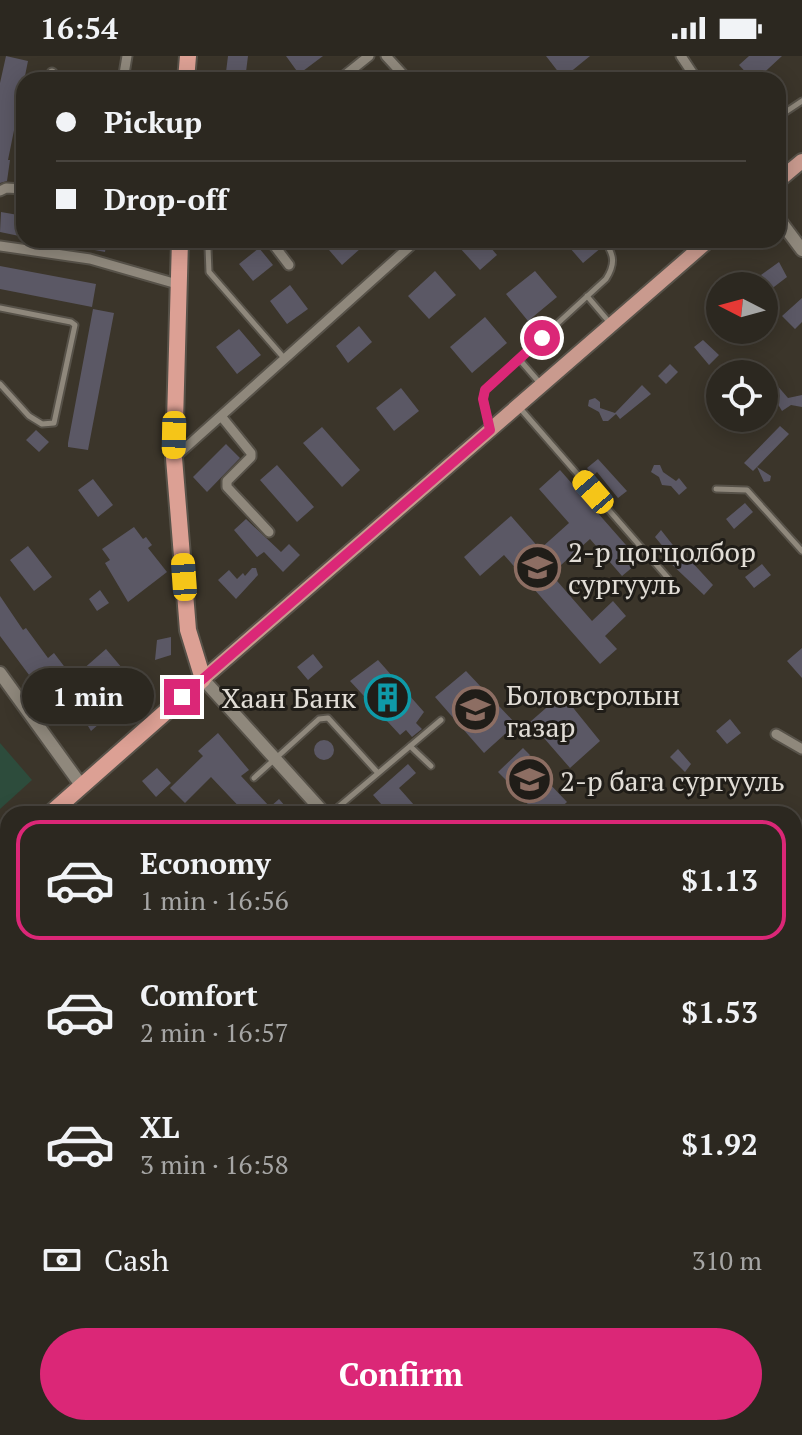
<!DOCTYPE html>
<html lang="en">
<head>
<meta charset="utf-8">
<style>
  :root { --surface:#2c2820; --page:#343029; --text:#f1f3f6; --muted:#a6a6a5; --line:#48443e; --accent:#db2777 }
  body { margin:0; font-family:"PT Serif",serif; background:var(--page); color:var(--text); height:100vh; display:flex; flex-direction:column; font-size:30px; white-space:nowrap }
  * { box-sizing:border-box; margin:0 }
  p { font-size:26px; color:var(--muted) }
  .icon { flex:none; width:44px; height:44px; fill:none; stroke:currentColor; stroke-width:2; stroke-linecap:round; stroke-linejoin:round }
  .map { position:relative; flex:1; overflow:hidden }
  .side { position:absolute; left:0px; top:750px; width:802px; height:630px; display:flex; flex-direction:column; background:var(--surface); border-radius:24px 24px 0 0; box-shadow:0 4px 20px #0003,0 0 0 2px var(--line) }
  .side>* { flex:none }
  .guide { position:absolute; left:16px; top:16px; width:770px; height:176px; border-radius:24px; box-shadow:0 4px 20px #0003,0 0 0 2px var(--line); display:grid; align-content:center; height:176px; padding:0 40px; background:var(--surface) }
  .needle { width:52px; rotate:276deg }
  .controls { position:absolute; left:706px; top:216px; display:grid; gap:16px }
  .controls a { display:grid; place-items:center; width:72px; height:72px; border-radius:50%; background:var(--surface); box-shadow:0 4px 20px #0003,0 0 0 2px var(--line); font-size:40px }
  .end { position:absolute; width:36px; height:36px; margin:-18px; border:10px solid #db2777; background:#fff; box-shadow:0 0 0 4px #fff }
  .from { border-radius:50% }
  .bubble { position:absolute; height:56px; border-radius:28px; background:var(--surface); box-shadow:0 4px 20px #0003,0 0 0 2px var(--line); font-size:26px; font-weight:700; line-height:56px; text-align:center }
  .car { position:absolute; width:24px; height:48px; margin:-24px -12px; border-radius:10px; box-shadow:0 0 6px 2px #0007; background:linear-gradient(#f5c518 24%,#345 0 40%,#f5c518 0 76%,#345 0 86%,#f5c518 0) }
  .guide b { display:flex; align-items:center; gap:28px; height:76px; font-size:30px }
  .guide b+b { border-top:2px solid var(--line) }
  .guide i { width:20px; height:20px; background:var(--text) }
  ul { padding:14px 0 0; list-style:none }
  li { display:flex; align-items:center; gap:24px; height:120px; margin:0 16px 12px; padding:0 24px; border:4px solid transparent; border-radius:24px }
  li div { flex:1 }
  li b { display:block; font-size:30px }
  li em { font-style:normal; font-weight:700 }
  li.on { border-color:var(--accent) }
  li>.icon { width:72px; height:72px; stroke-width:1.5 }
  .pay { display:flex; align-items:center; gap:20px; height:88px; padding:0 40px; font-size:30px }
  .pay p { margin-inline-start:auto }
  .primary-button { display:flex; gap:16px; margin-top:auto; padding:16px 40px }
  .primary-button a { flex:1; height:92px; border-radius:48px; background:var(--accent); color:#fff; font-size:32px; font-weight:700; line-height:92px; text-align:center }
  .status { display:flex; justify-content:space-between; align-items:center; height:56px; padding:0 40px; background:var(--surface); direction:ltr }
  .status svg { height:22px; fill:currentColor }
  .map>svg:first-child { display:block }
  .green { fill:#2d4c3c }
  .building { fill:#5b5865 }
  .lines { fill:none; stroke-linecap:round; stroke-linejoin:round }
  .service-casing { stroke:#575249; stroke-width:9 }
  .minor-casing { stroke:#575249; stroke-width:13 }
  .tertiary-casing { stroke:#575249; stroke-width:16 }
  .primary-casing { stroke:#575249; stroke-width:18 }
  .trunk-casing { stroke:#575249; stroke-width:20 }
  .service { stroke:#8f887c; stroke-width:5 }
  .minor { stroke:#8f887c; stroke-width:9 }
  .tertiary { stroke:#8f887c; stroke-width:12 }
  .primary { stroke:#c99a8e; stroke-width:14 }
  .trunk { stroke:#dca094; stroke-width:16 }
  .route { stroke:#db2777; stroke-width:10 }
  .labels { text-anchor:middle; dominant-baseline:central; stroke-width:6; stroke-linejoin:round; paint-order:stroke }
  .poi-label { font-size:28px; fill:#e1ddd6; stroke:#201d18; text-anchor:start }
</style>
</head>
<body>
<div class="status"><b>16:54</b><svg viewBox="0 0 49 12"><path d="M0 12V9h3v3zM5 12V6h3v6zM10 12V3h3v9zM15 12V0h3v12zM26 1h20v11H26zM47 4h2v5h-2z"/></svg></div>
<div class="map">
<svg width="802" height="1379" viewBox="0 0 802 1379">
  <rect width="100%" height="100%" fill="#3b352a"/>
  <path class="green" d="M0 687 32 724 0 753Z"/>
  <path class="building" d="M6 0 28 5 8 104H10L7 125 0 127V27Z
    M228 0H248L245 24H225Z
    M286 0H323L299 18Z
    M546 0H590L563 22Z
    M749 0H782L756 24H753L739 9Z
    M1 156 24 160V181L0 176Z
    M64 184H107L105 196 64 188Z
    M341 184H370L342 209 329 194Z
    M467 184H484L497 199 480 214 459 191Z
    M563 184H599L602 191 583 207Z
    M259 192 273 209 253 225 239 208Z
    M779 206 787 221 770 234 761 219Z
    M0 210 96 228 92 251 0 233Z
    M435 215 456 239 429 263 408 240Z
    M535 215 557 241 528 265 506 238Z
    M290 229 308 253 287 268 270 245Z
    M802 242V266L795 273 782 260Z
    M93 253 114 257 88 394 68 391V387Z
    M485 261 507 287 472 317 450 291Z
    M359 270 372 286 348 307 336 290Z
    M239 273 261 299 237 318 216 291Z
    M703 284 719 299 709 309 694 291Z
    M670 308 678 316 666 328 658 320Z
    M763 313 788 342 802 339V351L791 349 782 355 764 325V318L759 316Z
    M642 329 651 338 620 363 616 358 608 365H603L599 356 588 350 589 344 595 342 600 346V352L615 357Z
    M401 332 419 355 394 375 376 352Z
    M780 370 789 378 757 411 771 420 770 425 764 426 757 411 753 415 744 407Z
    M322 371 360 414 342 431 303 387Z
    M36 374 49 386 39 396 26 384Z
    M226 388 240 402 207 436 193 421Z
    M598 403 627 435 618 442 597 416 593 420 587 412Z
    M277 409 314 451 297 466 260 424Z
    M654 409H660L663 416 676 425 679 422 687 432 679 439 671 430 662 429 659 421 651 416Z
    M560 414 640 505 622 520 590 483 551 518 592 565 613 545 626 560 605 580 617 593 600 608 504 499 480 520 464 501 511 460 540 493 569 467 539 433Z
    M93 423 113 449 98 461 78 434Z
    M745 447 753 456 734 473 726 463Z
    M246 463 281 496 289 488 300 499 283 516 264 496 257 501 234 474Z
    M134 471 143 483 146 481 152 489 148 492 167 516 128 546 105 507 110 504 102 493Z
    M661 474 676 493 678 491 713 529 704 539 666 503 670 499 655 481Z
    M28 490 52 521 34 535 10 504Z
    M762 508 771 519 754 532 745 521Z
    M252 512H256L258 519 236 543 218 524 229 514 237 523 243 517 245 520Z
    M100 534 109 547 97 555 89 543Z
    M0 540 23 574 26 572 48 602 54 597 73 622 106 593 122 612 97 634 115 654 91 675 79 655 50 622 38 631 0 580Z
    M171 581V599L155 604 157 584Z
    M802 592V622L787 605Z
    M313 598 323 611 308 624 297 611Z
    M378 604 424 656 416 667 422 673 412 681 406 674 400 679 350 625Z
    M466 615 516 668 484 697 435 641Z
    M562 638 600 685 570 712 530 666Z
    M730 663 741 677 727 688 716 675Z
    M218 677 249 714 241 720 270 751 279 743 292 758H246L211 721 185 747 170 732 203 700 198 695Z
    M314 694a10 10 0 1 1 20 0a10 10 0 1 1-20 0Z
    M523 692 530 699 526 703 567 746 554 758H516L531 744 510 722 507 725 498 716Z
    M678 693 691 708 685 716 670 701Z
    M408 708 416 717 399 732 422 758H390L373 739Z
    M157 712 171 727 156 741 142 725Z"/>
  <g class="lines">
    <defs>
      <path id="service" d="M778 61 802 45
        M211 184 208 192 209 216 284 302
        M587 240 610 267
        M0 252 71 266 75 269 54 367 42 368 29 360 0 328
        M519 303 539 326
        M519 351 668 522
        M490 372 483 343 485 334 606 223C616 207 614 199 604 184
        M716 433 747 434 802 495
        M410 690 431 710
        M254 722 319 663 328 662 378 717
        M330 758 441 664
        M0 831 8 840
        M794 1047 802 1039"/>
      <path id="minor" d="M386 0 408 24
        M681 0 697 24
        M50 24 52 17
        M123 24 127 0
        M339 24 369 0
        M0 135 6 132 24 133
        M270 184 289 209
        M0 190 90 203 177 228
        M221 360 251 397V401L227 425V431L269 476
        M174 402 417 184
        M776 678 802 693
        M794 1120 802 1110
        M0 1274 8 1268
        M0 1356 8 1365
        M15 1372 22 1379
        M154 1372 161 1379
        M570 1372 577 1379"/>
      <path id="tertiary" d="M778 162 802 194
        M0 617 81 729
        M203 623 325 758
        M0 1005 8 1014
        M794 1266 802 1275
        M328 1372 335 1379"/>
      <path id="primary" d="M778 125 802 105
        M203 623 709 184"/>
      <path id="trunk" d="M186 24 188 0
        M50 758 203 623 188 574 174 402 180 184
        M0 802 8 795"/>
    </defs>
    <use href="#service" class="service-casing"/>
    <use href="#minor" class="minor-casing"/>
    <use href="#tertiary" class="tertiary-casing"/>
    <use href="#primary" class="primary-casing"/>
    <use href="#trunk" class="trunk-casing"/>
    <use href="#service" class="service"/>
    <use href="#minor" class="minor"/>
    <use href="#tertiary" class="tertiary"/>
    <use href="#primary" class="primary"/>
    <use href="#trunk" class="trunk"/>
  </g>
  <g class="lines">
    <path class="route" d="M182 641 490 374 483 343 485 334 542 282"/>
  </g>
  <defs>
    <symbol id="school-ring" viewBox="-11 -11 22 22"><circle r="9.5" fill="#201d18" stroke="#8d6e63" stroke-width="1.5"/><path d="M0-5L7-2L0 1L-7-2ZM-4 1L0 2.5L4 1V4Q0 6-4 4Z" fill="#8d6e63"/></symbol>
    <symbol id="building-ring" viewBox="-11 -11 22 22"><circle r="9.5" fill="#201d18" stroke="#0f9aa8" stroke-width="1.5"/><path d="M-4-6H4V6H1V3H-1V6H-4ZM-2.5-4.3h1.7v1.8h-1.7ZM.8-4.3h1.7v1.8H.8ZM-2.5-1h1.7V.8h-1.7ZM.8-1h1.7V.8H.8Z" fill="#0f9aa8"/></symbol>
  </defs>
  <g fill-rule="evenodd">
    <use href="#school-ring" x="512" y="486" width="51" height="51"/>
    <use href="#building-ring" x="362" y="616" width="51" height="51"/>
    <use href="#school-ring" x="450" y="628" width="51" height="51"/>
    <use href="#school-ring" x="504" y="698" width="51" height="51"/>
  </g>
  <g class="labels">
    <g class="poi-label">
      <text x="568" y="495">2-р цогцолбор<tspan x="568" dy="32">сургууль</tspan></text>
      <text x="506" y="638">Боловсролын<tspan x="506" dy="32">газар</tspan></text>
      <text x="356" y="641" text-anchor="end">Хаан Банк</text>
      <text x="560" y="724">2-р бага сургууль</text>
    </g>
  </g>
</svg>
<div class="controls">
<a><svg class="needle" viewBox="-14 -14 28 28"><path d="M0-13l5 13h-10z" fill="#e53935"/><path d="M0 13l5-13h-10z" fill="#a6a6a5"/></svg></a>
<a><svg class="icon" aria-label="locate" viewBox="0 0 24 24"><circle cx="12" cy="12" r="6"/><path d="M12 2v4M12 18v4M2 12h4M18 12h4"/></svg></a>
</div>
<i class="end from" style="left:542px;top:282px"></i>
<i class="end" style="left:182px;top:641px"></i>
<div class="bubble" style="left:22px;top:612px;width:132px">1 min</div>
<i class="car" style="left:174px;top:379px;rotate:181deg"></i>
<i class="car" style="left:593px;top:436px;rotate:319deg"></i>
<i class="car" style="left:184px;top:521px;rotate:356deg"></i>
<div class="guide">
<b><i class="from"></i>Pickup</b>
<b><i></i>Drop-off</b>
</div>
<section class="side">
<ul>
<li class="on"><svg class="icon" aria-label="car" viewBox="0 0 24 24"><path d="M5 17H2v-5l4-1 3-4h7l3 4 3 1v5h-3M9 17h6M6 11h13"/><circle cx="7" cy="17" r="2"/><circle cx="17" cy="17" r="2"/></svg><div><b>Economy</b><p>1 min · 16:56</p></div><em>$1.13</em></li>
<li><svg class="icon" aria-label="car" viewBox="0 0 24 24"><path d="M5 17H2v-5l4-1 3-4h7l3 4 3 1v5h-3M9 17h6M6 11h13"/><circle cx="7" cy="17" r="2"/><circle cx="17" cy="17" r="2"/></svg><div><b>Comfort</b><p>2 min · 16:57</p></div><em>$1.53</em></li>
<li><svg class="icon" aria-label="car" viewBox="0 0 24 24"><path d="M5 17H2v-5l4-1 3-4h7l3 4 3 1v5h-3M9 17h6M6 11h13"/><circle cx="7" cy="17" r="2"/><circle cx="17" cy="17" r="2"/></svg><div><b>XL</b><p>3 min · 16:58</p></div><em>$1.92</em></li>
</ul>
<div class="pay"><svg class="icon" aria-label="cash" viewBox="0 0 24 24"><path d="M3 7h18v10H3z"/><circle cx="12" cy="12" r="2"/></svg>Cash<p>310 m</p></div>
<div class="primary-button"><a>Confirm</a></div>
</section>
</div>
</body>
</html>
